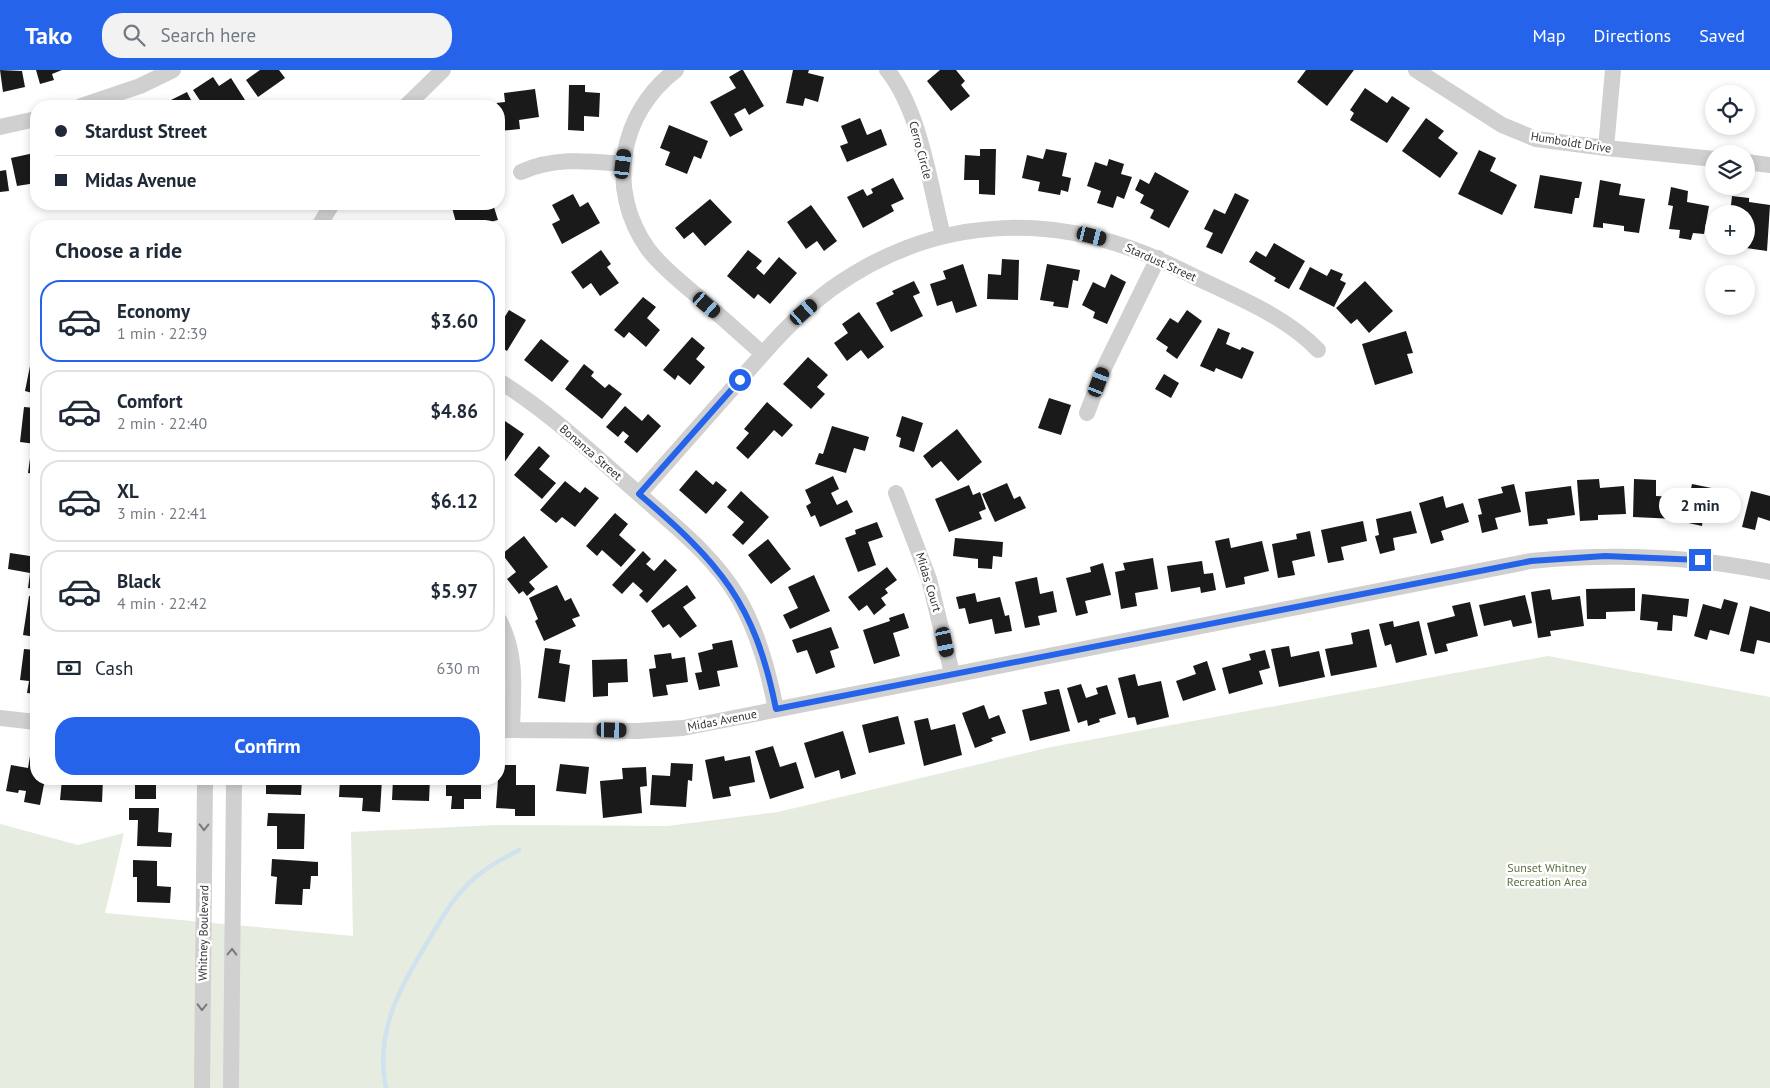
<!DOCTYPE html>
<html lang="en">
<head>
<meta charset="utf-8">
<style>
  :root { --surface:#fff; --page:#f2f2f3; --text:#1f2937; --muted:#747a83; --line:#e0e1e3; --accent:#2563eb }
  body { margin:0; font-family:"PT Sans",sans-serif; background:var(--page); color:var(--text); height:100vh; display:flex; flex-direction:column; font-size:19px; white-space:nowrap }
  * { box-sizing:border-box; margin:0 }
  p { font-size:16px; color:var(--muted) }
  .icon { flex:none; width:28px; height:28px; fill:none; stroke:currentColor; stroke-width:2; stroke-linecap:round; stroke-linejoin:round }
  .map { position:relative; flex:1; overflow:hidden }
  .drawer { position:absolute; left:30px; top:150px; width:475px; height:565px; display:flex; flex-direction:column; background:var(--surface); border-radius:20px; box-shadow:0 2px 8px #0003 }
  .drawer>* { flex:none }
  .top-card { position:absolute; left:30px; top:30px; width:475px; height:110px; border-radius:20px; box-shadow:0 2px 8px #0003; display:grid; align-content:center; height:110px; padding:0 25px; background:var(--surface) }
  .buttons { position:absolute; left:1705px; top:15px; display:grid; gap:10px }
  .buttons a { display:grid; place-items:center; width:50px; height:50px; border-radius:50%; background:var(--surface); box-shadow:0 2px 8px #0003; font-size:25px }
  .end { position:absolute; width:22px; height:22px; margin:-11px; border:6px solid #2563eb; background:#fff; box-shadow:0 0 0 2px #fff }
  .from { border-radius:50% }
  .bubble { position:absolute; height:35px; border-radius:18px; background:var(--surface); box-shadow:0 2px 8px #0003; font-size:16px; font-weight:800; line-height:35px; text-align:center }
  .car { position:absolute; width:15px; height:30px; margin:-15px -8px; border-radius:6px; box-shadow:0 0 4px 1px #0007; background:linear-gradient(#222 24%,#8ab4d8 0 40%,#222 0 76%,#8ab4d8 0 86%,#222 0) }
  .top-card b { display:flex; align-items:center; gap:18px; height:48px; font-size:19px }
  .top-card b+b { border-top:1px solid var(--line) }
  .top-card i { width:12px; height:12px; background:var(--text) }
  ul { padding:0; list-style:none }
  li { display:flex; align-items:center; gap:15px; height:82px; margin:0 10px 8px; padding:0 15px; border:2px solid var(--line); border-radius:20px }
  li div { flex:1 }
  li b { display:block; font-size:19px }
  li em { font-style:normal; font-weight:800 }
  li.active { border-color:var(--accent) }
  li>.icon { width:45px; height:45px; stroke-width:1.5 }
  h2 { padding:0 25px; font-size:22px; line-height:60px }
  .pay { display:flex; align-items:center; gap:12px; height:55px; padding:0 25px; font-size:19px }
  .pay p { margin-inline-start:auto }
  .cta { display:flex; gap:10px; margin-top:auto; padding:10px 25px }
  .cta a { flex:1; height:58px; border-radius:20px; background:var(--accent); color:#fff; font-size:20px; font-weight:800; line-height:58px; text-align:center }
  header { display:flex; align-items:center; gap:30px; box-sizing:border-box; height:70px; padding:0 25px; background:var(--accent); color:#fff }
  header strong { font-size:24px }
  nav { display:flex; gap:28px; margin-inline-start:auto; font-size:18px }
  .search { width:350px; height:45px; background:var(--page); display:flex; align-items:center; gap:12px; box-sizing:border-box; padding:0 18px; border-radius:20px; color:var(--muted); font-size:19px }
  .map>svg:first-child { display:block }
  .green { fill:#e6ecdf }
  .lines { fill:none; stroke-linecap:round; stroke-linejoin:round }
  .stream { stroke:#cfe2ee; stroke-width:4.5 }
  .building { fill:#1a1a1a }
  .minor { stroke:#d0d0d0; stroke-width:16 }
  .oneway { stroke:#7a7a7a }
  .route { stroke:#2563eb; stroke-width:6 }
  .labels { text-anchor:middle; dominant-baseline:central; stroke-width:5; stroke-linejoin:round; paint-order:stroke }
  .street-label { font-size:12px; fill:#333; stroke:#fff }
  .park-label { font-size:12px; fill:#56703f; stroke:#fff }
</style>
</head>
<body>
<header>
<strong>Tako</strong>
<div class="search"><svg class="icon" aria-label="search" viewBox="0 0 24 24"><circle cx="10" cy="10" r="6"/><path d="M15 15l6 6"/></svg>Search here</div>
<nav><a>Map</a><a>Directions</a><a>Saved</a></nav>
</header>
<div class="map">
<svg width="1770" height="1018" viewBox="0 0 1770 1018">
  <rect width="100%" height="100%" fill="#fff"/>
  <path class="green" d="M1548 586 1770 627V1018H0V754L78 775 124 763 105 843 353 866 351 762 497 755 667 756 778 742 1051 677Z"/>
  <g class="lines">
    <path class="stream" d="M386 1018C374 959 402 915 431 866 444 844 457 822 477 806 490 795 504 788 519 780"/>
  </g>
  <path class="building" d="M0 0 22 1 25 17 3 22Z
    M36 0H62L52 4 54 10 40 14Z
    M260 0H279L285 8 258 27 246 10Z
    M741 0H743L764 36 749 45 745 38 734 44 743 60 730 67 710 32 736 18 729 7Z
    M793 0H809L808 3 824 7 818 32 805 28 803 36 786 33Z
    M940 0H956L965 11 961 15 970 26 951 41 927 11Z
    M1306 0H1354L1327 36 1297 12Z
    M213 7 219 16 231 8 245 30 235 36H212L209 32 203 35 193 20Z
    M569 15H585V22L600 23 599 47 584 46V61L568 60Z
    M1365 18 1387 33 1392 26 1410 38 1387 73 1350 50 1354 43 1350 40Z
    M535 19 539 47 519 50 520 59 500 61 499 36 496 33 505 32 504 23Z
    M187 22 194 36H169L167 32Z
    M860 48 867 65 881 59 887 75 847 92 840 76 848 73 841 56Z
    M1426 48 1444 61 1438 68 1458 83 1440 108 1402 81Z
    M669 55 708 71 701 89 694 86 687 104 665 95 670 82 660 78Z
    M36 75V113L17 116 11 88 34 83 33 76Z
    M980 79H996L995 125 979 124V110H964L965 85 980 86Z
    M1046 79 1067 83 1062 106 1071 108 1068 122 1061 120 1060 125 1038 121 1040 112 1022 108 1027 85 1043 89Z
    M1479 80 1496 88 1490 101 1517 115 1502 145 1458 124Z
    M1109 89 1124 94 1121 104 1132 107 1124 129 1117 126 1113 138 1097 133 1101 121 1087 116 1095 92 1107 96Z
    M6 100 9 121 0 122V101Z
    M1155 102 1189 121 1169 158 1150 148 1154 140 1140 133 1144 125 1135 120 1140 109 1149 114Z
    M1540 105 1582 112 1579 128H1575L1572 144 1534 138Z
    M893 108 904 129 891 135 894 141 863 158 847 127 863 119 867 126 873 123 871 119Z
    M1600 110 1621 114 1619 125 1645 129 1639 163 1624 161V156L1603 153V158L1593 157Z
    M1671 117 1688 121 1687 132 1709 136 1704 164 1693 163 1691 170 1679 168 1680 160 1669 159 1673 136 1668 135Z
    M1235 123 1249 130 1222 184 1206 177 1213 163 1204 159 1214 139 1225 144Z
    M573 124 580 137 588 132 600 153 562 174 552 154 560 150 552 135Z
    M1732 126 1749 128V132L1770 135 1767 181 1739 177 1746 176V157H1750L1751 148H1746V144H1730Z
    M710 129 732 152 705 176 693 162 684 169 675 158Z
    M451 134H493L498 150 475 156H457Z
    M811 135 837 171 824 181 817 171 806 179 787 152Z
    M1274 173 1305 191 1289 219 1274 211 1276 208 1249 192 1256 181 1266 187Z
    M601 180 611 194 607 197 619 213 600 226 591 213 583 219 571 202Z
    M748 180 762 191 756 198 764 205 779 187 797 203 770 234 758 224 754 229 727 206Z
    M1002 189 1019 190 1018 230 987 229 988 204 1001 205Z
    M963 194 977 236 956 243 952 231 937 236 930 214 946 209 943 201Z
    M1047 194 1080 200 1078 211 1073 210 1068 238 1053 236 1054 232 1040 230Z
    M1310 197 1327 206 1331 199 1343 204 1340 210 1346 213 1334 237 1299 219Z
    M1111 204 1126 212 1107 254 1093 248 1095 242 1082 235 1093 212 1105 218Z
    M914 211 920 223 913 226 923 246 891 262 876 233 894 224 892 221Z
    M1365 211 1393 241 1369 263 1357 249 1351 254 1336 238Z
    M643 227 656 237 647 248 660 260 646 277 629 262 624 268 614 260Z
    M509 240 526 250 507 281 499 276V246L504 248Z
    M1187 240 1202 251 1177 289 1166 281 1168 277 1156 269 1170 248 1178 253Z
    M859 242 884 277 868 289 861 280 847 291 834 273 848 263 842 254Z
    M1218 258 1230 263 1226 274 1240 280 1242 277 1254 282 1242 309 1216 298 1214 302 1200 296Z
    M1406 261 1413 283 1407 284 1413 303 1375 315 1362 274Z
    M692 267 705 278 696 289 705 297 690 315 678 305 675 310 663 300Z
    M541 269 569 291 552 312 524 290Z
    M33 281H36V324L25 321Z
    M808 287 828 305 817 317 825 324 811 339 783 314Z
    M584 294 594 302 591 306 605 318 609 314 622 324 602 349 565 319Z
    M1164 304 1179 313 1171 328 1155 319Z
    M1049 328 1071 335 1061 365 1038 358Z
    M767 332 793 355 782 367 774 360 748 389 736 378 749 363 744 359Z
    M625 336 642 351 648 344 661 356 637 383 624 372 629 366 623 361 618 367 606 357Z
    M24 337 36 338V374L20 372Z
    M902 346 923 353 914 382 899 377 901 368 896 366Z
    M505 351 524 364 499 400V360Z
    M832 356 869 367 865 381 854 378 846 403 815 394 819 383 823 384Z
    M957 359 982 392 958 411 941 391 932 398 923 386Z
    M539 376 550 386 539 399 556 413 542 429 514 405Z
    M31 381 36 382V404L28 403Z
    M696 400 713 415 716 411 727 420 706 444 679 420Z
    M833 406 839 419 831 423 837 435 847 430 853 442 820 457 815 445 811 447 806 436 811 433 805 420Z
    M1599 409 1600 418 1624 416 1626 444 1598 445V450L1580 451 1577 410Z
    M1634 409 1656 410V426L1677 427 1676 449 1633 447Z
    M565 411 580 423 585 417 599 428 575 457 562 447 556 453 540 440Z
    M1007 413 1014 429 1020 426 1026 438 995 452 982 424Z
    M1514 414 1521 442 1495 448 1498 459 1482 463 1478 445 1482 444 1478 429 1503 423 1501 417Z
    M1692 414 1731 422 1725 452 1703 447 1702 456 1684 452Z
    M969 415 973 425 980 422 986 439 979 442 982 449 949 462 935 429Z
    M1571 416 1575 445 1547 449 1548 454 1529 456 1525 422Z
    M741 421 769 447 743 475 732 465 744 452 727 437Z
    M1751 421 1770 426V451L1758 447 1755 460 1742 457Z
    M1443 426 1446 438 1463 433 1469 452 1441 461 1444 470 1431 474 1419 433Z
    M1411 441 1417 463 1393 468 1395 480 1380 484 1375 466 1379 465 1376 449Z
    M615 443 628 454 619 465 636 480 621 497 602 480 597 486 586 476Z
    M1363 451 1367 471 1341 477 1344 490 1328 493 1321 460Z
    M877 452 883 467 868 472 876 495 858 502 845 468 856 464 855 460Z
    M499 455 505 460 499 467Z
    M1310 461 1315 486 1292 491 1295 505 1278 508 1272 474 1297 469 1296 464Z
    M524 466 548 497 529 512 535 519 527 526 523 521 519 524 507 509 516 502 502 484Z
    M955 468 1003 472 1002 487 993 486 992 499 978 498V489L953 486Z
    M1229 468 1231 478 1262 471 1269 501 1244 507 1245 514 1226 518 1215 471Z
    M768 469 791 499 771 514 748 485Z
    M32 476 36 477V519L28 518 30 503 8 499 10 483 30 486Z
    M643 481 651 489 646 494 654 501 665 489 677 500 647 533 639 525 643 521 633 512 622 524 612 515Z
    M1153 488 1158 519 1135 523 1137 536 1121 539 1115 502 1125 500 1123 493Z
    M1202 491 1204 504 1213 503 1216 520 1201 523 1200 517 1171 522 1167 496Z
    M1103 493 1111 525 1085 531 1088 543 1076 546 1066 508 1091 502 1090 497Z
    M887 497 897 510 885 519 888 523 881 528 886 535 874 545 867 535 859 541 848 527Z
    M814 505 830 541 790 559 783 545 798 538 788 517Z
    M1037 507 1040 524 1053 521 1057 542 1038 546 1040 555 1025 558 1015 512Z
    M557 515 565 531 571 528 580 546 572 549 576 556 544 571 535 551 538 549 529 528Z
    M687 515 696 528 683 537 697 556 680 568 669 554 663 558 651 541Z
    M1635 518V541L1606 542V549H1587L1586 519Z
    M1550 519 1552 530 1580 526 1584 556 1550 561 1551 566 1538 568 1531 522Z
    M975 523 977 532 1000 527 1005 546 1009 545 1012 561 995 564 992 549 969 554 965 538 959 539 956 527Z
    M1642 524 1689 529 1687 547 1673 545 1672 561 1657 560 1658 552 1640 550Z
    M1525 525 1532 553 1513 557 1511 550 1484 556 1479 535Z
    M29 526 36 527V567L23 565Z
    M1724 529 1738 533 1729 565 1710 560 1707 570 1694 566 1703 534 1721 539Z
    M1470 532 1478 566 1446 574 1448 581 1435 584 1427 553 1455 546 1452 536Z
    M1750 536 1770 542V573L1757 570 1754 584 1740 581Z
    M904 543 909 558 893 563 900 586 874 594 863 560 890 551 889 548Z
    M1393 551 1394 557 1419 551 1427 585 1396 593 1391 574 1385 576 1379 554Z
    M831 557 839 578 830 581 835 597 816 604 807 580 797 583 792 570Z
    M1369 559 1377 597 1331 606 1325 579 1353 574 1351 563Z
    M732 570 738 597 717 601 720 616 699 620 695 603 702 602 698 583 713 579 712 574Z
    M1289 576 1291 587 1319 581 1325 607 1279 617 1271 579Z
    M545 578 561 580 559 593 570 595 565 632 538 628Z
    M24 579 36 580V624L27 623 29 611 20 610Z
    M1265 580 1270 598 1259 601 1263 614 1229 624 1222 598 1251 590 1249 584Z
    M671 583 672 589 685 587 688 612 666 615 668 625 653 627 649 599 656 598 654 585Z
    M627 589 628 612 608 613V626L593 627 592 590Z
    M1207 591 1216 620 1183 631 1176 611 1196 604 1193 596Z
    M1135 604 1138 616 1161 611 1169 647 1137 655 1135 647 1128 648 1118 608Z
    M1081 614 1086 628 1098 624 1096 618 1107 615 1116 644 1099 649 1100 652 1088 656 1087 650 1078 653 1067 618Z
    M1059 619 1070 661 1030 671 1022 640 1047 634 1044 622Z
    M984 635 989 649 999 645 1006 663 991 668 993 671 975 678 962 643Z
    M898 646 905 674 869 683 862 655Z
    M928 648 931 660 955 654 962 685 924 696 914 651Z
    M843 661 856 704 841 709 839 700 815 708 804 673Z
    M773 676 780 697 796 692 804 718 770 729 755 681Z
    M30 686 36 687V709H45L40 735 24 732 26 721 19 720 18 723 6 721 11 695 28 698Z
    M724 686 725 691 750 686 755 712 729 717 731 726 713 729 705 690Z
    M671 693 693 694 692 711 688 710 686 737 650 735 652 705 670 706Z
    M560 694 589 697 586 724 556 721Z
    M499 695H516V715H535V746H515V739L496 738Z
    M646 697 647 716 640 717 642 743 603 748 600 711 623 709 622 698Z
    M62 709H103L102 732 60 730Z
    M135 709H156V729H135Z
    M266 709H302L301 725 266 724Z
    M340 709H382L380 742 362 741 363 728 339 727Z
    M393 709H430L429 731 392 730Z
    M446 709H481V729H464V739H451L452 726H446Z
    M129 738H159L158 762 172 763 171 777 137 776 138 750H129Z
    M268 743 305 744 304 779H277V756H267Z
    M272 789 318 792V806H311L310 819H303L302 835 275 834 277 807 271 806Z
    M133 790 157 791V816L171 817 170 833 137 832V807H133Z"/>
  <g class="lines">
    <path class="minor" d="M676 0C619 43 606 120 648 179 659 194 675 207 689 219 714 240 738 262 763 284
      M887 0C920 40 930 115 943 166
      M1416 0 1502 55 1536 69 1606 78 1714 89
      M81 36 140 16 173 0
      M406 36 443 0
      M0 57 36 49
      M1606 78 1613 0
      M1746 92 1770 95
      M521 102C554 87 588 91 623 94
      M319 156 332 134
      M499 311C551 343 594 385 640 425 675 456 715 487 739 529 758 563 768 600 776 639
      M1087 343 1105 296 1158 188
      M896 423 929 509 952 603
      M639 424C672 387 705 349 739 311 767 279 796 245 831 219 940 141 1064 141 1181 200 1226 223 1283 243 1318 280
      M499 550C518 584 513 622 512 660
      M0 648 36 652
      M499 660 638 661 683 658 1531 491C1612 483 1690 486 1770 502
      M202 1018 205 709
      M231 1018 234 709"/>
  </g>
  <defs><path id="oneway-chevron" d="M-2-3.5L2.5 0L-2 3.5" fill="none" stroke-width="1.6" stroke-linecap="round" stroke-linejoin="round" transform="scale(1.25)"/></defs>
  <g class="oneway">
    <use href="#oneway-chevron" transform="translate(204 757) rotate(91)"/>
    <use href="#oneway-chevron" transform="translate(232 882) rotate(-89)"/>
    <use href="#oneway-chevron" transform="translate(202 937) rotate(91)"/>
  </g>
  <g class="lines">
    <path class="route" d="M740 310 639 424C720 493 755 533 776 639L1531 491 1605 486 1700 490"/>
  </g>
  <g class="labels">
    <g class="street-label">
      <text transform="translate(1571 72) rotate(9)">Humboldt Drive</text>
      <text transform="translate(921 80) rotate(75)">Cerro Circle</text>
      <text transform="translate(1161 192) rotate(24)">Stardust Street</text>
      <text transform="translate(591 382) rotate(41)">Bonanza Street</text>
      <text transform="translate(929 512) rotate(73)">Midas Court</text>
      <text transform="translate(722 650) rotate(-11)">Midas Avenue</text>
      <text transform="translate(203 863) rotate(-89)">Whitney Boulevard</text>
    </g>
    <g class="park-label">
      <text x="1547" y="797">Sunset Whitney<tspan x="1547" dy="14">Recreation Area</tspan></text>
    </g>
  </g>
</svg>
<div class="buttons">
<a><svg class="icon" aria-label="locate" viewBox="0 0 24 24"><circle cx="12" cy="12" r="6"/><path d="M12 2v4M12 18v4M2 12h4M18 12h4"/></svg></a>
<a><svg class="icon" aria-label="layers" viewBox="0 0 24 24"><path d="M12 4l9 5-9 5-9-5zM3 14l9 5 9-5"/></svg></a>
<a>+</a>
<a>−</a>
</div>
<i class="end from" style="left:740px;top:310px"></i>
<i class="end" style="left:1700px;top:490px"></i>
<div class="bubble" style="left:1659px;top:418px;width:82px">2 min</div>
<i class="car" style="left:623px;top:94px;rotate:7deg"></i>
<i class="car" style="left:1092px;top:166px;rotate:104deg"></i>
<i class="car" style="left:707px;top:235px;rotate:131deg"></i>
<i class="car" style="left:804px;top:242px;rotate:49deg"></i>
<i class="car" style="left:1099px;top:312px;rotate:21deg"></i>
<i class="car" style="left:945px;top:572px;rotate:168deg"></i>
<i class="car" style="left:612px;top:660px;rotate:91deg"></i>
<div class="top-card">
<b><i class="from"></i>Stardust Street</b>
<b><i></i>Midas Avenue</b>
</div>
<section class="drawer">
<h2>Choose a ride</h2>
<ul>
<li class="active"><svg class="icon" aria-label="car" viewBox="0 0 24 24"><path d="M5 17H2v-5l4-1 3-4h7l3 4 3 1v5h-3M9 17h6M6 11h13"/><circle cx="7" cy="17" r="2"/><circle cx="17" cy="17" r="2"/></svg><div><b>Economy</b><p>1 min · 22:39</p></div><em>$3.60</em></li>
<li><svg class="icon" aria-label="car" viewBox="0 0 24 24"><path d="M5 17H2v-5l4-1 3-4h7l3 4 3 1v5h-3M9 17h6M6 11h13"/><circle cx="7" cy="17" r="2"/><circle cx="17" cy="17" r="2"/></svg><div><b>Comfort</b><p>2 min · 22:40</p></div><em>$4.86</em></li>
<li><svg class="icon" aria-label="car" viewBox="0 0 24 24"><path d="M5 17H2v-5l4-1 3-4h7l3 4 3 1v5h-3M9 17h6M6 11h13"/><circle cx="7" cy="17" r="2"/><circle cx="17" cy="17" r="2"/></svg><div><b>XL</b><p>3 min · 22:41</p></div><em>$6.12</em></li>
<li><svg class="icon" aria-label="car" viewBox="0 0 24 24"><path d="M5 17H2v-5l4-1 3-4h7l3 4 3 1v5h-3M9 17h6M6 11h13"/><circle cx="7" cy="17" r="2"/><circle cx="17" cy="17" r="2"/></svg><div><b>Black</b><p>4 min · 22:42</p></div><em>$5.97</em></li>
</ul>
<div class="pay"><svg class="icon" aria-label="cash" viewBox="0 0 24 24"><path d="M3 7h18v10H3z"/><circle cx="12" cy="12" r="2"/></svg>Cash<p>630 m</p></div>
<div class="cta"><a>Confirm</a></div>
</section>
</div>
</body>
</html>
